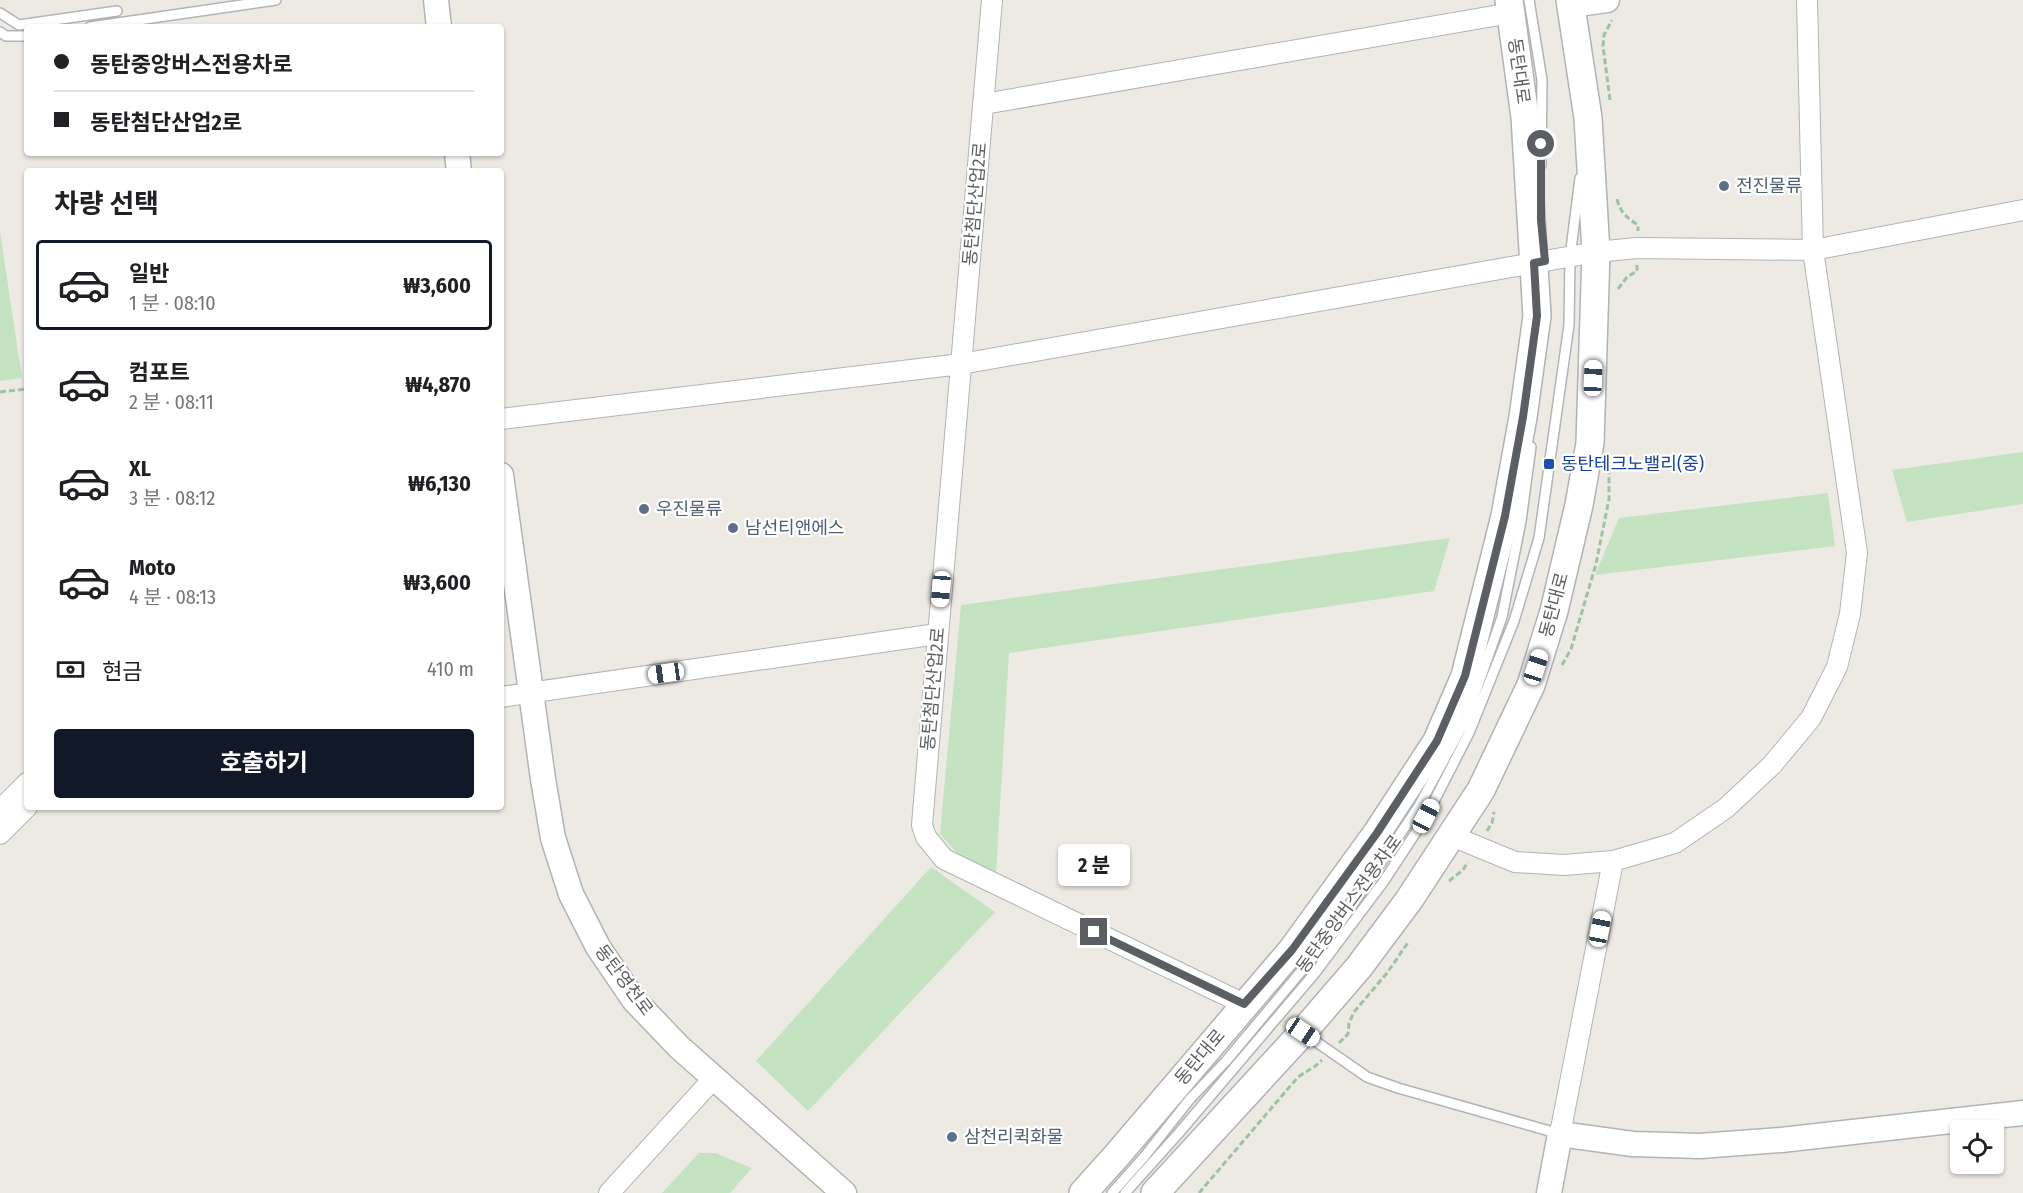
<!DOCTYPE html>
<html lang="ko">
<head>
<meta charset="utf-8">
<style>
  :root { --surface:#fff; --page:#f6f6f6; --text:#202124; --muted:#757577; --line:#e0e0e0; --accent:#111827 }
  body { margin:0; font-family:"Fira Sans Condensed","Noto Sans KR",sans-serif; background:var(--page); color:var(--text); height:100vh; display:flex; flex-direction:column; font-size:22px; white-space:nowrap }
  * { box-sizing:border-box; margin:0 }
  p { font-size:20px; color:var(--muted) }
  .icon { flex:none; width:33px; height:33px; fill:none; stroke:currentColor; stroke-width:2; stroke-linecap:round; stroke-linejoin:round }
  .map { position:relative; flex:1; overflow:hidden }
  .panel { position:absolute; left:24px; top:168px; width:480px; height:642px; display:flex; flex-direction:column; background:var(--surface); border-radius:6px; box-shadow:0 2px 4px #0004 }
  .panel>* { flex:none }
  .top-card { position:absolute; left:24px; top:24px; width:480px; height:132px; border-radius:6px; box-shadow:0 2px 4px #0004; display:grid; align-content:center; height:132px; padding:0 30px; background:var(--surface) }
  .tools { position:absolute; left:1950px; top:1120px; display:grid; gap:12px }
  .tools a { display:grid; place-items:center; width:54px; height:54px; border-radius:6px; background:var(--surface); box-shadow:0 2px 4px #0004; font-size:30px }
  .end { position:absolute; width:27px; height:27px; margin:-14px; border:8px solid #5b5f63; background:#fff; box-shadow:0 0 0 3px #fff }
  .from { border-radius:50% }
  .bubble { position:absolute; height:42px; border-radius:6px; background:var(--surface); box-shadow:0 2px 4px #0004; font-size:20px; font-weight:700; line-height:42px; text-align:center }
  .car { position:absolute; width:18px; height:36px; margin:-18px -9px; border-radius:8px; box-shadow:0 0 4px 2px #0007; background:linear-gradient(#fff 24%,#345 0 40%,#fff 0 76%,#345 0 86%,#fff 0) }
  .top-card b { display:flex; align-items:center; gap:21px; height:57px; font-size:22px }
  .top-card b+b { border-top:2px solid var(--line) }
  .top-card i { width:15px; height:15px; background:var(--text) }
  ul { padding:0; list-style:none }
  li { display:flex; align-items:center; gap:18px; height:90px; margin:0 12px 9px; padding:0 18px; border:3px solid transparent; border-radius:6px }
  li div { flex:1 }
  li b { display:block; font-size:22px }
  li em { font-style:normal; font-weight:700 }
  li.on { border-color:var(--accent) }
  li>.icon { width:54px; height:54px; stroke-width:1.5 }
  h2 { padding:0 30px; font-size:27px; line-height:72px }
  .pay { display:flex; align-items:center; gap:15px; height:66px; padding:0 30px; font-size:22px }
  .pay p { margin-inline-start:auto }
  .button { display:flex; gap:12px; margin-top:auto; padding:12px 30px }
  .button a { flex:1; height:69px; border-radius:6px; background:var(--accent); color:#fff; font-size:24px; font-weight:700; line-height:69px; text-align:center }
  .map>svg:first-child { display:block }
  .green { fill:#c3e3c1 }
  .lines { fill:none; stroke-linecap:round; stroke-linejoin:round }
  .service-casing { stroke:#b0b4b7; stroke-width:12 }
  .minor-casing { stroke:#b0b4b7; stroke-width:22 }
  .tertiary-casing { stroke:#b0b4b7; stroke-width:27 }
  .secondary-casing { stroke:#afb3b7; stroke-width:30 }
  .path { stroke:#9bc4a4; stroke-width:3; stroke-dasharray:6 3; stroke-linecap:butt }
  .service { stroke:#fff; stroke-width:9 }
  .minor { stroke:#fff; stroke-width:20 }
  .tertiary { stroke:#fff; stroke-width:24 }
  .secondary { stroke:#fff; stroke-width:27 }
  .route { stroke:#5b5f63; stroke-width:8 }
  .service-dot { fill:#5c6f8a; stroke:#fff; stroke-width:2 }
  .transit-dot { fill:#1a4fb4; stroke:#fff; stroke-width:2 }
  .labels { text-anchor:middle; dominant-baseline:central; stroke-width:4.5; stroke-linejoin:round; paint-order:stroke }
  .street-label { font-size:18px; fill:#5b5f63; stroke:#fff }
  .service-label { font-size:18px; fill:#4e5e75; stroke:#fff; text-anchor:start }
  .transit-label { font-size:18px; fill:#164399; stroke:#fff; text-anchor:start }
</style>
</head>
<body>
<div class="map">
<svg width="2023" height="1193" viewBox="0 0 2023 1193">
  <rect width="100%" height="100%" fill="#edeae3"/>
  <path class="green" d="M0 232 22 378 0 381Z
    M2023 452V504L1907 522 1892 470Z
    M1828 493 1835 546 1595 575 1619 518Z
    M1450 538 1434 591 1009 653 996 874 967 864 940 834 961 605Z
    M931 867 995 912 808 1111 756 1061Z
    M699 1153H715L752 1168 730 1193H662Z"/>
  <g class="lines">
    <defs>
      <path id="service" d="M1529 0 1542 80 1541 165
        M0 13 19 25 117 11
        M90 27 276 0
        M0 32 6 36H27
        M1305 1034 1367 1077 1398 1088 1560 1134
        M1112 1193 1144 1157 1190 1099 1226 1061 1334 932 1419 806 1466 719 1502 617 1521 521 1531 447
        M1125 1193 1178 1134 1315 973 1384 881 1426 817 1469 733 1514 621 1539 538 1569 325 1570 257 1580 178"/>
      <path id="minor" d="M992 0 922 825 926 837 944 859 1244 1004
        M984 104 1511 13
        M501 419 961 364 1596 252 1637 248 1813 250 2023 210
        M501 697 937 634
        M0 810 27 783
        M0 834 27 807
        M1452 836 1515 862 1564 865 1613 861 1560 1134
        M1613 861 1675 843 1726 808 1772 765 1811 718 1837 667 1850 614 1857 553 1813 250 1807 0
        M609 1193 714 1078"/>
      <path id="tertiary" d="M436 0 439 27
        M1571 5 1607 0
        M457 153 459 171
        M501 475 543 779 553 838 571 894 598 947 634 1000 679 1047 844 1193
        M1549 1193 1560 1134 1633 1144 1700 1146 1781 1140 2023 1113"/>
      <path id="secondary" d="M1083 1193 1118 1154 1292 950 1377 833 1437 741 1465 676 1505 516 1523 417 1537 316 1525 117 1509 0
        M1155 1193 1303 1032 1359 967 1409 900 1481 790 1531 685 1554 611 1579 505 1590 443 1596 252 1588 118 1570 0"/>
    </defs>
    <use href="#service" class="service-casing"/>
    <use href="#minor" class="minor-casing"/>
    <use href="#tertiary" class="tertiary-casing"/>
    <use href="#secondary" class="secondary-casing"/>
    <path class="path" d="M1610 100 1603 46 1604 35 1612 20
      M1617 199C1620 212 1627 218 1638 225V231
      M1618 289 1627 277 1637 271V265
      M0 392 27 389
      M1562 665 1571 649 1596 564 1609 499V472
      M1487 831 1492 823 1494 812
      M1449 881 1463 870 1468 862
      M1339 1043 1348 1034 1349 1023 1354 1012 1387 973 1409 941
      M1199 1193 1298 1077C1308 1070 1313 1069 1322 1060"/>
    <use href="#service" class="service"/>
    <use href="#minor" class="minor"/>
    <use href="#tertiary" class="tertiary"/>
    <use href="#secondary" class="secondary"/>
  </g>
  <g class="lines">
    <path class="route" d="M1094 932 1244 1004 1292 950 1377 833 1437 741 1465 676 1505 516 1523 417 1537 316 1534 263 1545 261 1541 220V144"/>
  </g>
  <g class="service-dot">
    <circle cx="1724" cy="186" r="6"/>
    <circle cx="644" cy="509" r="6"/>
    <circle cx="733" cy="528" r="6"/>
    <circle cx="952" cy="1137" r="6"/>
  </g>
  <rect class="transit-dot" x="1543" y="458" width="12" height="12" rx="3"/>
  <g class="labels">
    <g class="street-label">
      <text transform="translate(1519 71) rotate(82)">동탄대로</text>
      <text transform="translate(975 204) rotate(-85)">동탄첨단산업2로</text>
      <text transform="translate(1554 605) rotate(-75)">동탄대로</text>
      <text transform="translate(933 689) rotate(-85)">동탄첨단산업2로</text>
      <text transform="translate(1349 904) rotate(-54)">동탄중앙버스전용차로</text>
      <text transform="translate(624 980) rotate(53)">동탄영천로</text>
      <text transform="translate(1200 1057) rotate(-50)">동탄대로</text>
    </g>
    <g class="service-label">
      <text x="1736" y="186">전진물류</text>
      <text x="656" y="509">우진물류</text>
      <text x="745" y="528">남선티앤에스</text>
      <text x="964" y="1137">삼천리퀵화물</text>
    </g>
    <g class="transit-label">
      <text x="1561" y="464">동탄테크노밸리(중)</text>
    </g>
  </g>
</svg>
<div class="tools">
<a><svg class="icon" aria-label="locate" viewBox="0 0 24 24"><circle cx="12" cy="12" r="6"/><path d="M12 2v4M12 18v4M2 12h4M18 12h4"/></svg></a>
</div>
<i class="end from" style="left:1541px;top:144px"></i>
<i class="end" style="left:1094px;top:932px"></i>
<div class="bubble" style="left:1058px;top:844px;width:72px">2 분</div>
<i class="car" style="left:1593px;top:378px;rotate:2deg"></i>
<i class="car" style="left:941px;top:589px;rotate:185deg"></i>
<i class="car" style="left:1536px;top:667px;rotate:18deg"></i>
<i class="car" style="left:666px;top:673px;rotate:262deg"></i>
<i class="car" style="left:1426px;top:816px;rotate:28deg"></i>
<i class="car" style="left:1600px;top:929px;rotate:11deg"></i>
<i class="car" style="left:1303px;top:1032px;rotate:124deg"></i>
<div class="top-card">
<b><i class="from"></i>동탄중앙버스전용차로</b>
<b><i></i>동탄첨단산업2로</b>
</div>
<section class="panel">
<h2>차량 선택</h2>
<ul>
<li class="on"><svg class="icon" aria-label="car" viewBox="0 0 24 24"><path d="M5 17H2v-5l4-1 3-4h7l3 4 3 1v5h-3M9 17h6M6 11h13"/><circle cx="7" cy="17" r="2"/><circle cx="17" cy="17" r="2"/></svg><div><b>일반</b><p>1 분 · 08:10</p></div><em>₩3,600</em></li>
<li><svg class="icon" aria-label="car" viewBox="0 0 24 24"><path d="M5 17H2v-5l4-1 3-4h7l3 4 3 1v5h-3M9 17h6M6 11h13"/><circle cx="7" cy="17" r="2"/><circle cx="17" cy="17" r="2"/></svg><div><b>컴포트</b><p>2 분 · 08:11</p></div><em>₩4,870</em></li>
<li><svg class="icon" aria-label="car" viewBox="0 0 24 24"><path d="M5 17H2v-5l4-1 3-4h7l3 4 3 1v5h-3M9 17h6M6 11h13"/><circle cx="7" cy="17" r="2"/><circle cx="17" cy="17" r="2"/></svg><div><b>XL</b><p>3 분 · 08:12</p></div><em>₩6,130</em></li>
<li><svg class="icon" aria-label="car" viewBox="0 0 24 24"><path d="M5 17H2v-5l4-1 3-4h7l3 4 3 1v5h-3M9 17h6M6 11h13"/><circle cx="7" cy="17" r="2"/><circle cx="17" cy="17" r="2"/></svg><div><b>Moto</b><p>4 분 · 08:13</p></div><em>₩3,600</em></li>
</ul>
<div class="pay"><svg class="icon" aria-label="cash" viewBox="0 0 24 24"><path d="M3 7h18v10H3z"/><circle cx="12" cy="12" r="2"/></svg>현금<p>410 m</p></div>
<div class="button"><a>호출하기</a></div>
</section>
</div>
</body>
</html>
